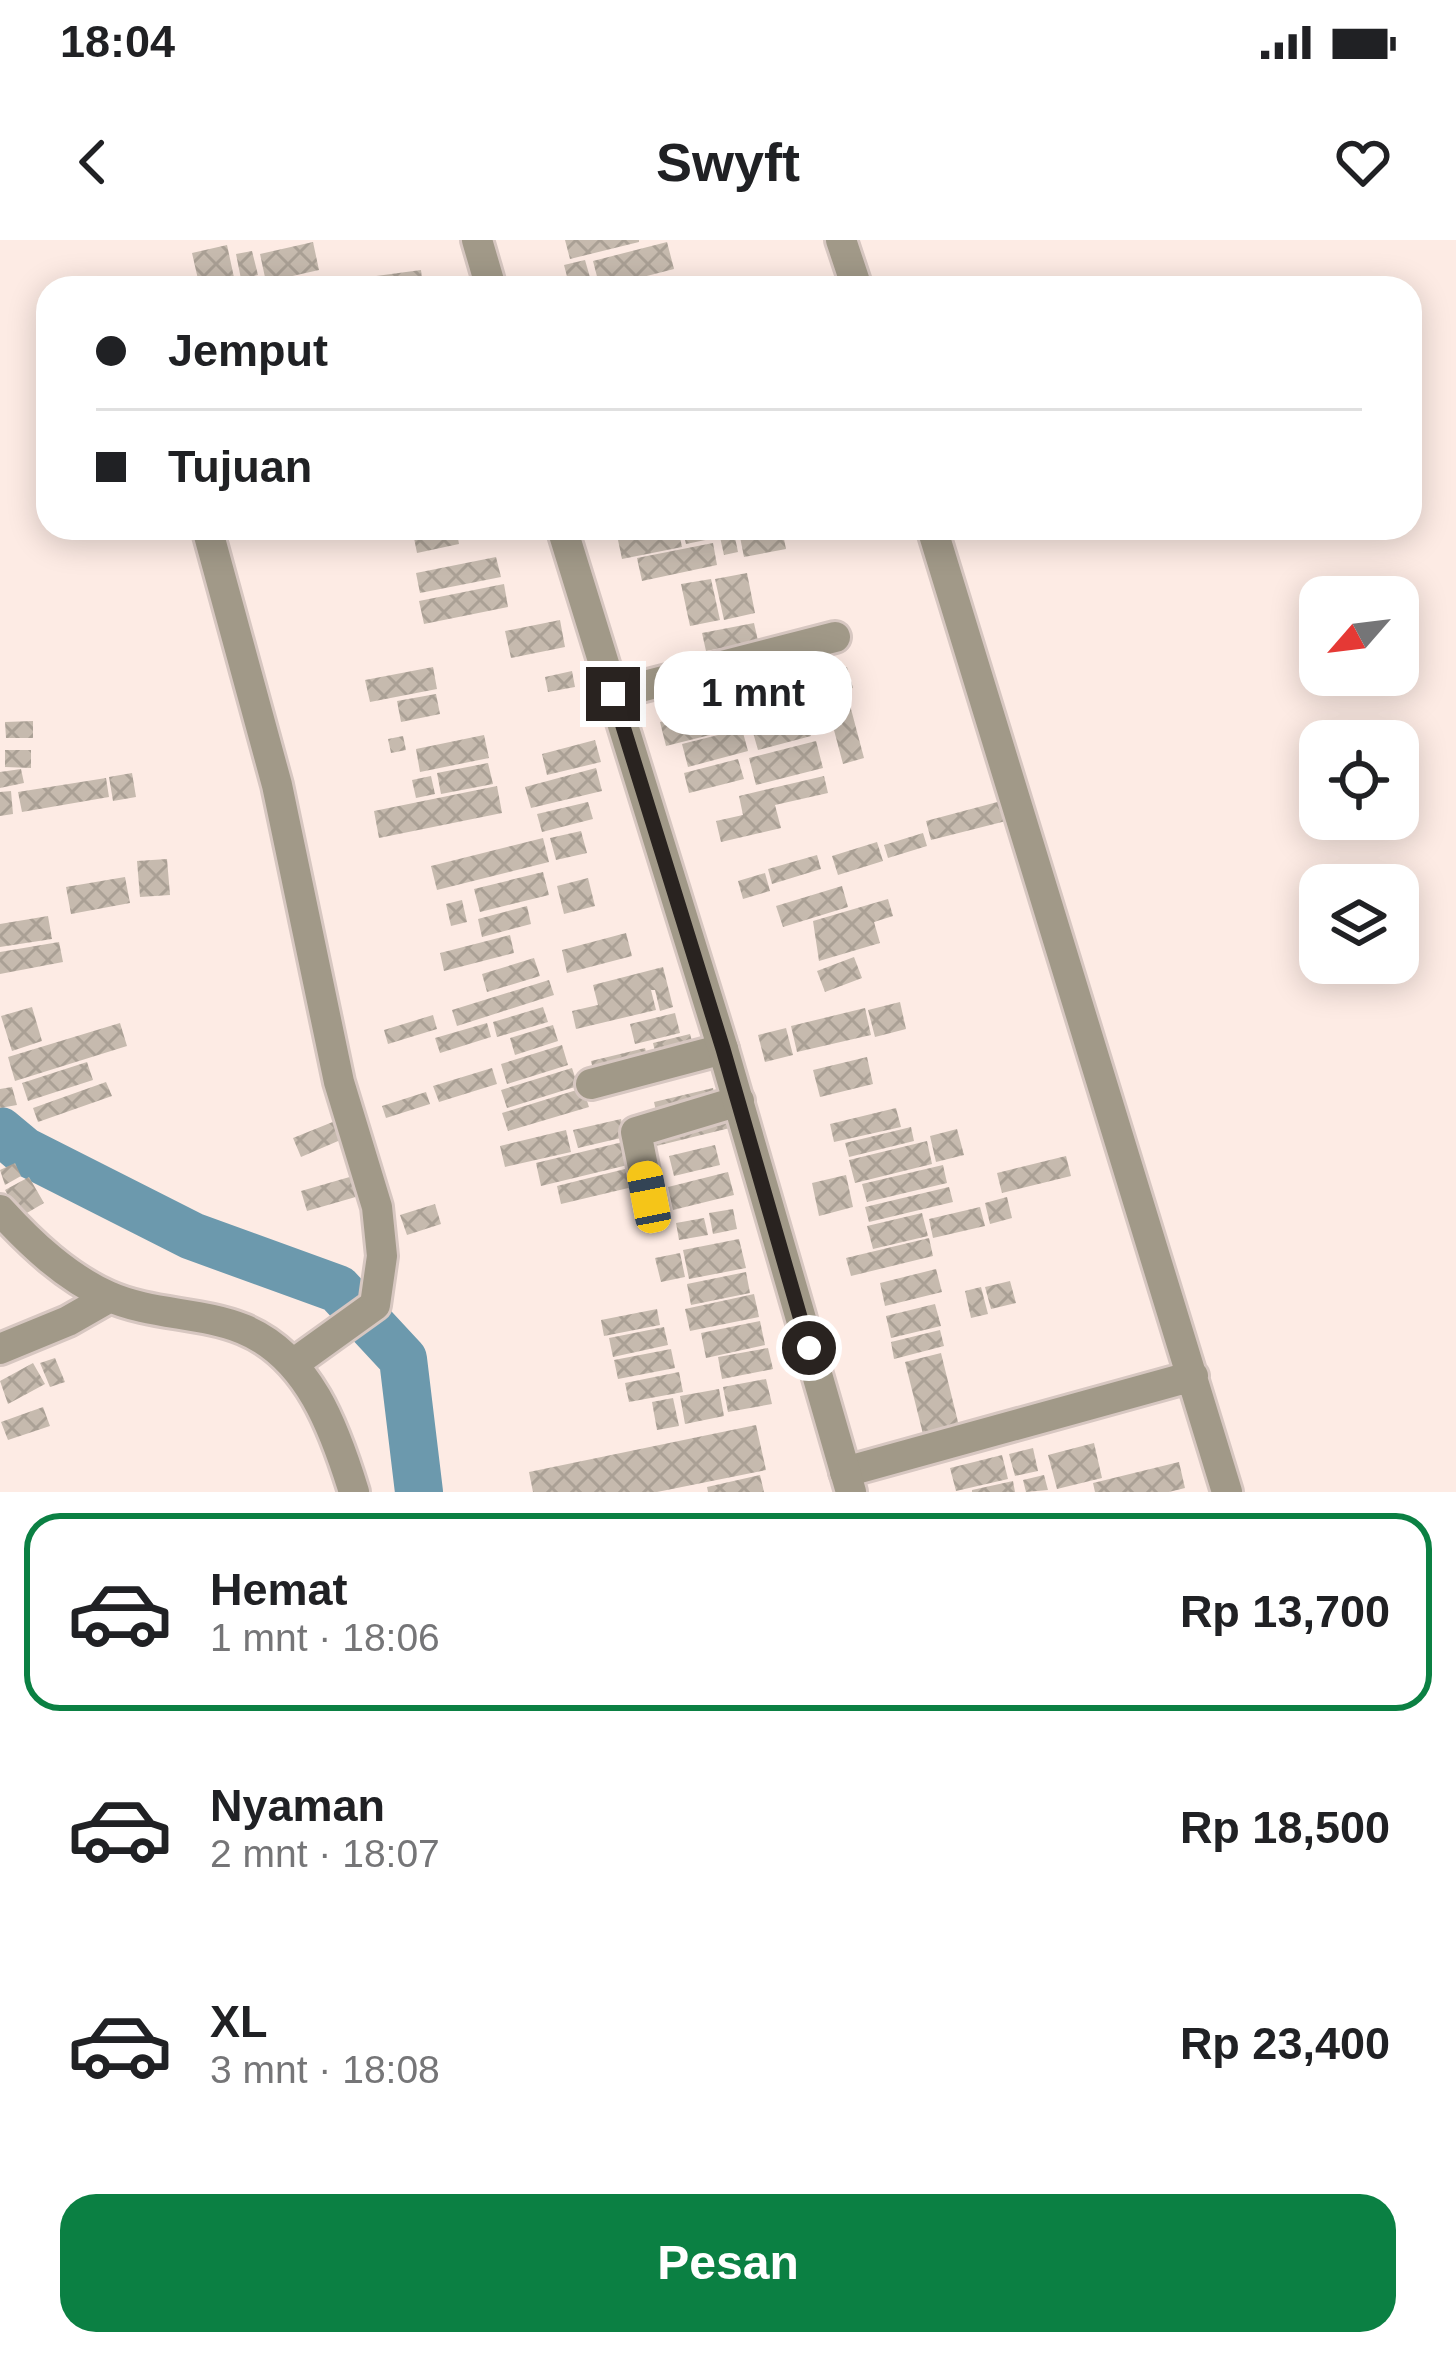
<!DOCTYPE html>
<html lang="id">
<head>
<meta charset="utf-8">
<style>
  :root { --surface:#fff; --page:#f2f2f2; --text:#202124; --muted:#757577; --line:#e0e0e0; --accent:#0b8043 }
  body { margin:0; font-family:Arial,sans-serif; background:var(--page); color:var(--text); height:100vh; display:flex; flex-direction:column; font-size:45px; white-space:nowrap }
  * { box-sizing:border-box; margin:0 }
  p { font-size:39px; color:var(--muted) }
  .icon { flex:none; width:66px; height:66px; fill:none; stroke:currentColor; stroke-width:2; stroke-linecap:round; stroke-linejoin:round }
  .map { position:relative; height:1252px; overflow:hidden }
  .panel { display:flex; flex-direction:column; background:var(--surface); flex:1 }
  .panel>* { flex:none }
  .banner { position:absolute; left:36px; top:36px; width:1386px; height:264px; border-radius:36px; box-shadow:0 6px 30px #0003; display:grid; align-content:center; height:264px; padding:0 60px; background:var(--surface) }
  .needle { width:78px; rotate:242deg }
  .buttons { position:absolute; left:1299px; top:336px; display:grid; gap:24px }
  .buttons a { display:grid; place-items:center; width:120px; height:120px; border-radius:24px; background:var(--surface); box-shadow:0 6px 30px #0003; font-size:60px }
  .end { position:absolute; width:54px; height:54px; margin:-27px; border:15px solid #292320; background:#fff; box-shadow:0 0 0 6px #fff }
  .from { border-radius:50% }
  .bubble { position:absolute; height:84px; border-radius:36px; background:var(--surface); box-shadow:0 6px 30px #0003; font-size:39px; font-weight:700; line-height:84px; text-align:center }
  .car { position:absolute; width:36px; height:72px; margin:-36px -18px; border-radius:15px; box-shadow:0 0 9px 3px #0007; background:linear-gradient(#f5c518 24%,#345 0 40%,#f5c518 0 76%,#345 0 86%,#f5c518 0) }
  .banner b { display:flex; align-items:center; gap:42px; height:114px; font-size:45px }
  .banner b+b { border-top:3px solid var(--line) }
  .banner i { width:30px; height:30px; background:var(--text) }
  ul { padding:21px 0 0; list-style:none }
  li { display:flex; align-items:center; gap:36px; height:198px; margin:0 24px 18px; padding:0 36px; border:6px solid transparent; border-radius:36px }
  li div { flex:1 }
  li b { display:block; font-size:45px }
  li em { font-style:normal; font-weight:700 }
  li.selected { border-color:var(--accent) }
  li>.icon { width:108px; height:108px; stroke-width:1.5 }
  .primary-button { display:flex; gap:24px; margin-top:auto; padding:24px 60px }
  .primary-button a { flex:1; height:138px; border-radius:36px; background:var(--accent); color:#fff; font-size:48px; font-weight:700; line-height:138px; text-align:center }
  .status { display:flex; justify-content:space-between; align-items:center; height:84px; padding:0 60px; background:var(--surface); direction:ltr }
  .status svg { height:33px; fill:currentColor }
  header { display:flex; justify-content:space-between; align-items:center; height:156px; padding:0 60px; background:var(--surface); font-size:54px; font-weight:700 }
  .map>svg:first-child { display:block }
  .lines { fill:none; stroke-linecap:round; stroke-linejoin:round }
  .river { stroke:#6c99ad; stroke-width:48 }
  .building { fill:url(#building-cross-hatch) }
  .minor-casing { stroke:#d7c7c1; stroke-width:36 }
  .tertiary-casing { stroke:#d7c7c1; stroke-width:36 }
  .minor { stroke:#a19988; stroke-width:30 }
  .tertiary { stroke:#a19988; stroke-width:30 }
  .route { stroke:#292320; stroke-width:15 }
</style>
</head>
<body>
<div class="status"><b>18:04</b><svg viewBox="0 0 49 12"><path d="M0 12V9h3v3zM5 12V6h3v6zM10 12V3h3v9zM15 12V0h3v12zM26 1h20v11H26zM47 4h2v5h-2z"/></svg></div>
<header><svg class="icon" aria-label="back" viewBox="0 0 24 24"><path d="M15 5l-7 7 7 7"/></svg>Swyft<svg class="icon" aria-label="heart" viewBox="0 0 24 24"><path d="M12 20l-8-8c-3-5 5-10 8-4 3-6 11-1 8 4z"/></svg></header>
<div class="map">
<svg width="1456" height="1252" viewBox="0 0 1456 1252">
  <defs>
    <pattern id="building-cross-hatch" width="8" height="8" patternUnits="userSpaceOnUse" patternTransform="scale(3)"><rect width="8" height="8" fill="#c6baae"/><path d="M0 0l8 8M0 8l8-8" fill="none" stroke="#aaa095"/></pattern>
  </defs>
  <rect width="100%" height="100%" fill="#fdebe4"/>
  <g class="lines">
    <path class="river" d="M0 891 24 911 192 996 338 1049 403 1119 419 1252"/>
  </g>
  <path class="building" d="M565 0H639V2L570 19Z
    M313 2 319 30 266 42 260 14Z
    M667 2 674 29 600 48 593 21Z
    M227 5 235 42 200 48 192 13Z
    M252 11 258 35 241 39 236 14Z
    M585 20 593 48H570L564 25Z
    M421 30 423 48H340L339 41Z
    M412 288H456L459 304 417 313Z
    M678 288 682 307 622 319 618 300Z
    M682 288H733L738 312 724 315 720 297 686 304Z
    M782 289 786 309 744 317 740 297Z
    M713 303 717 325 642 341 637 318Z
    M496 317 501 337 420 353 416 333Z
    M747 333 755 373 724 380 715 339Z
    M711 339 720 380 690 386 681 344Z
    M504 344 508 367 424 384 419 361Z
    M560 380 565 407 511 418 505 391Z
    M754 383 758 401 706 411 702 393Z
    M433 427 437 449 370 462 365 440Z
    M847 427 853 448 808 459 802 439Z
    M572 431 575 447 548 452 545 437Z
    M794 449 799 468 777 474 772 455Z
    M767 450 773 477 730 488 723 461Z
    M436 454 440 474 401 482 397 461Z
    M847 454 864 518 843 524 826 460Z
    M720 467 726 491 666 506 660 482Z
    M805 475 811 496 758 510 752 489Z
    M33 481V498H6L5 482Z
    M742 489 748 511 688 527 682 504Z
    M484 495 489 518 420 532 416 509Z
    M403 496 406 510 391 513 388 499Z
    M595 500 601 522 547 535 542 514Z
    M816 501 823 528 756 545 749 518Z
    M5 510H31V528L5 527Z
    M738 519 744 539 689 553 684 533Z
    M488 523 493 544 441 554 437 533Z
    M596 528 602 551 531 568 525 547Z
    M21 529 24 543 0 548V532Z
    M132 533 136 557 113 561 109 537Z
    M431 536 435 554 416 558 412 540Z
    M824 536 828 553 775 565 781 588 721 602 716 581 743 575 739 556Z
    M106 538 109 557 22 572 18 552Z
    M497 546 502 573 379 598 374 571Z
    M11 551 13 574 0 576V552Z
    M1005 560 1010 580 931 600 926 581Z
    M588 562 593 579 542 592 537 574Z
    M581 591 587 613 556 620 550 598Z
    M923 593 927 606 888 618 884 605Z
    M543 598 549 622 437 650 431 626Z
    M877 602 883 621 838 635 832 616Z
    M817 615 821 629 772 644 768 629Z
    M167 619 170 655 140 657 137 621Z
    M543 632 549 655 480 672 474 649Z
    M765 633 770 651 743 659 738 641Z
    M125 637 130 663 71 674 66 647Z
    M588 638 595 666 564 674 557 646Z
    M842 646 848 667 783 687 776 666Z
    M888 659 893 676 874 682 880 703 819 721 813 681Z
    M462 660 467 682 451 686 446 664Z
    M527 666 531 684 482 697 478 679Z
    M48 676 52 699 0 707V684Z
    M626 693 632 716 567 733 562 710Z
    M510 695 514 713 444 731 440 713Z
    M59 702 63 722 0 734V712Z
    M854 717 862 738 825 752 817 731Z
    M534 718 540 736 487 752 482 734Z
    M663 727 673 767 660 771 655 750H651L656 770 576 789 572 771 598 765 593 745Z
    M549 740 554 755 457 786 452 770Z
    M900 762 906 789 875 797 868 770Z
    M32 767 42 801 12 811 1 776Z
    M543 767 548 782 497 797 493 782Z
    M865 768 871 795 797 812 791 786Z
    M675 773 680 793 635 804 630 784Z
    M433 775 437 789 388 804 384 790Z
    M120 783 127 806 15 841 8 817Z
    M487 783 491 797 440 813 435 798Z
    M553 785 558 801 515 815 510 798Z
    M786 788 793 815 765 822 758 795Z
    M690 794 696 815 658 824 653 803Z
    M562 805 568 825 507 844 501 824Z
    M645 808 650 828 596 841 591 821Z
    M867 817 873 844 820 857 813 830Z
    M87 822 93 840 28 861 22 843Z
    M492 828 497 844 439 862 433 846Z
    M572 828 578 846 507 868 501 850Z
    M106 842 112 856 38 882 33 868Z
    M12 847 17 865 0 868V849Z
    M583 848 589 867 508 891 502 873Z
    M713 848 717 866 658 880 654 862Z
    M426 852 430 864 386 878 382 866Z
    M896 868 901 887 834 902 830 884Z
    M725 871 730 888 644 909 640 891Z
    M345 877 352 895 301 917 293 898Z
    M621 879 625 897 578 908 573 890Z
    M911 887 914 901 849 917 845 903Z
    M957 889 964 915 936 922 930 896Z
    M566 890 571 912 505 927 500 906Z
    M631 900 636 923 541 946 536 923Z
    M927 901 932 924 855 943 849 920Z
    M715 905 720 925 674 936 669 916Z
    M1066 916 1071 936 1002 953 997 933Z
    M15 923 21 936 5 945 0 930Z
    M943 925 947 943 867 962 862 944Z
    M637 926 641 945 561 964 557 946Z
    M367 932 373 952 307 971 301 951Z
    M728 932 734 955 673 970 668 947Z
    M846 935 853 967 819 976 812 943Z
    M29 937 44 963 20 977 5 950Z
    M949 947 953 962 869 982 865 967Z
    M1007 957 1012 978 990 984 985 963Z
    M435 964 441 984 407 995 400 975Z
    M980 967 985 986 933 998 929 979Z
    M733 969 737 989 713 994 709 973Z
    M922 973 928 996 873 1009 867 986Z
    M704 978 708 995 679 1000 676 983Z
    M929 998 933 1016 851 1036 846 1018Z
    M739 999 746 1028 689 1039 683 1010Z
    M680 1013 685 1037 661 1042 655 1018Z
    M936 1029 942 1052 885 1066 880 1043Z
    M746 1032 750 1053 691 1065 687 1044Z
    M1010 1041 1016 1063 991 1069 985 1047Z
    M981 1047 988 1074 971 1078 965 1051Z
    M754 1054 759 1077 690 1091 685 1069Z
    M935 1064 941 1086 891 1098 886 1076Z
    M657 1069 660 1085 604 1096 601 1080Z
    M760 1081 765 1105 706 1118 701 1093Z
    M664 1087 668 1105 613 1117 609 1098Z
    M940 1090 944 1106 894 1119 891 1102Z
    M768 1108 773 1129 722 1139 718 1117Z
    M671 1109 675 1128 618 1139 614 1120Z
    M941 1113 959 1186 923 1194 905 1122Z
    M55 1118 65 1142 50 1147 40 1123Z
    M33 1123 45 1144 8 1164 0 1141Z
    M679 1132 683 1152 629 1162 625 1143Z
    M766 1139 772 1164 728 1172 723 1147Z
    M719 1149 724 1176 685 1184 680 1156Z
    M673 1158 679 1186 657 1190 652 1162Z
    M43 1167 50 1186 8 1200 1 1182Z
    M756 1185 766 1230 657 1252H533L529 1232Z
    M1094 1203 1102 1238 1057 1249 1048 1215Z
    M1033 1208 1038 1231 1015 1236 1009 1214Z
    M1002 1215 1008 1239 956 1251 950 1228Z
    M1179 1222 1185 1248 1169 1252H1095L1093 1243Z
    M760 1235 764 1252H708L707 1247Z
    M1044 1235 1048 1250 1026 1252 1023 1240Z
    M1013 1241 1015 1252H972V1250Z"/>
  <g class="lines">
    <defs>
      <path id="minor" d="M841 0 857 48
        M207 288 277 545 339 842 377 967 382 1016 375 1065 293 1124
        M932 288 1227 1252
        M613 454 835 397
        M591 844 723 809
        M649 957 636 892 739 861
        M0 970C31 1004 66 1037 108 1056 150 1075 201 1072 243 1089 309 1116 335 1190 354 1252
        M0 1109 68 1081 110 1057
        M845 1232 1193 1136"/>
      <path id="tertiary" d="M477 0 491 48
        M562 288 723 809 851 1252"/>
    </defs>
    <use href="#minor" class="minor-casing"/>
    <use href="#tertiary" class="tertiary-casing"/>
    <use href="#minor" class="minor"/>
    <use href="#tertiary" class="tertiary"/>
  </g>
  <g class="lines">
    <path class="route" d="M613 454 723 809 809 1108"/>
  </g>
</svg>
<div class="buttons">
<a><svg class="needle" viewBox="-14 -14 28 28"><path d="M0-13l5 13h-10z" fill="#e53935"/><path d="M0 13l5-13h-10z" fill="#757577"/></svg></a>
<a><svg class="icon" aria-label="locate" viewBox="0 0 24 24"><circle cx="12" cy="12" r="6"/><path d="M12 2v4M12 18v4M2 12h4M18 12h4"/></svg></a>
<a><svg class="icon" aria-label="layers" viewBox="0 0 24 24"><path d="M12 4l9 5-9 5-9-5zM3 14l9 5 9-5"/></svg></a>
</div>
<i class="end from" style="left:809px;top:1108px"></i>
<i class="end" style="left:613px;top:454px"></i>
<div class="bubble" style="left:654px;top:411px;width:198px">1 mnt</div>
<i class="car" style="left:649px;top:957px;rotate:349deg"></i>
<div class="banner">
<b><i class="from"></i>Jemput</b>
<b><i></i>Tujuan</b>
</div>
</div>
<section class="panel">
<ul>
<li class="selected"><svg class="icon" aria-label="car" viewBox="0 0 24 24"><path d="M5 17H2v-5l4-1 3-4h7l3 4 3 1v5h-3M9 17h6M6 11h13"/><circle cx="7" cy="17" r="2"/><circle cx="17" cy="17" r="2"/></svg><div><b>Hemat</b><p>1 mnt · 18:06</p></div><em>Rp 13,700</em></li>
<li><svg class="icon" aria-label="car" viewBox="0 0 24 24"><path d="M5 17H2v-5l4-1 3-4h7l3 4 3 1v5h-3M9 17h6M6 11h13"/><circle cx="7" cy="17" r="2"/><circle cx="17" cy="17" r="2"/></svg><div><b>Nyaman</b><p>2 mnt · 18:07</p></div><em>Rp 18,500</em></li>
<li><svg class="icon" aria-label="car" viewBox="0 0 24 24"><path d="M5 17H2v-5l4-1 3-4h7l3 4 3 1v5h-3M9 17h6M6 11h13"/><circle cx="7" cy="17" r="2"/><circle cx="17" cy="17" r="2"/></svg><div><b>XL</b><p>3 mnt · 18:08</p></div><em>Rp 23,400</em></li>
</ul>
<div class="primary-button"><a>Pesan</a></div>
</section>
</body>
</html>
